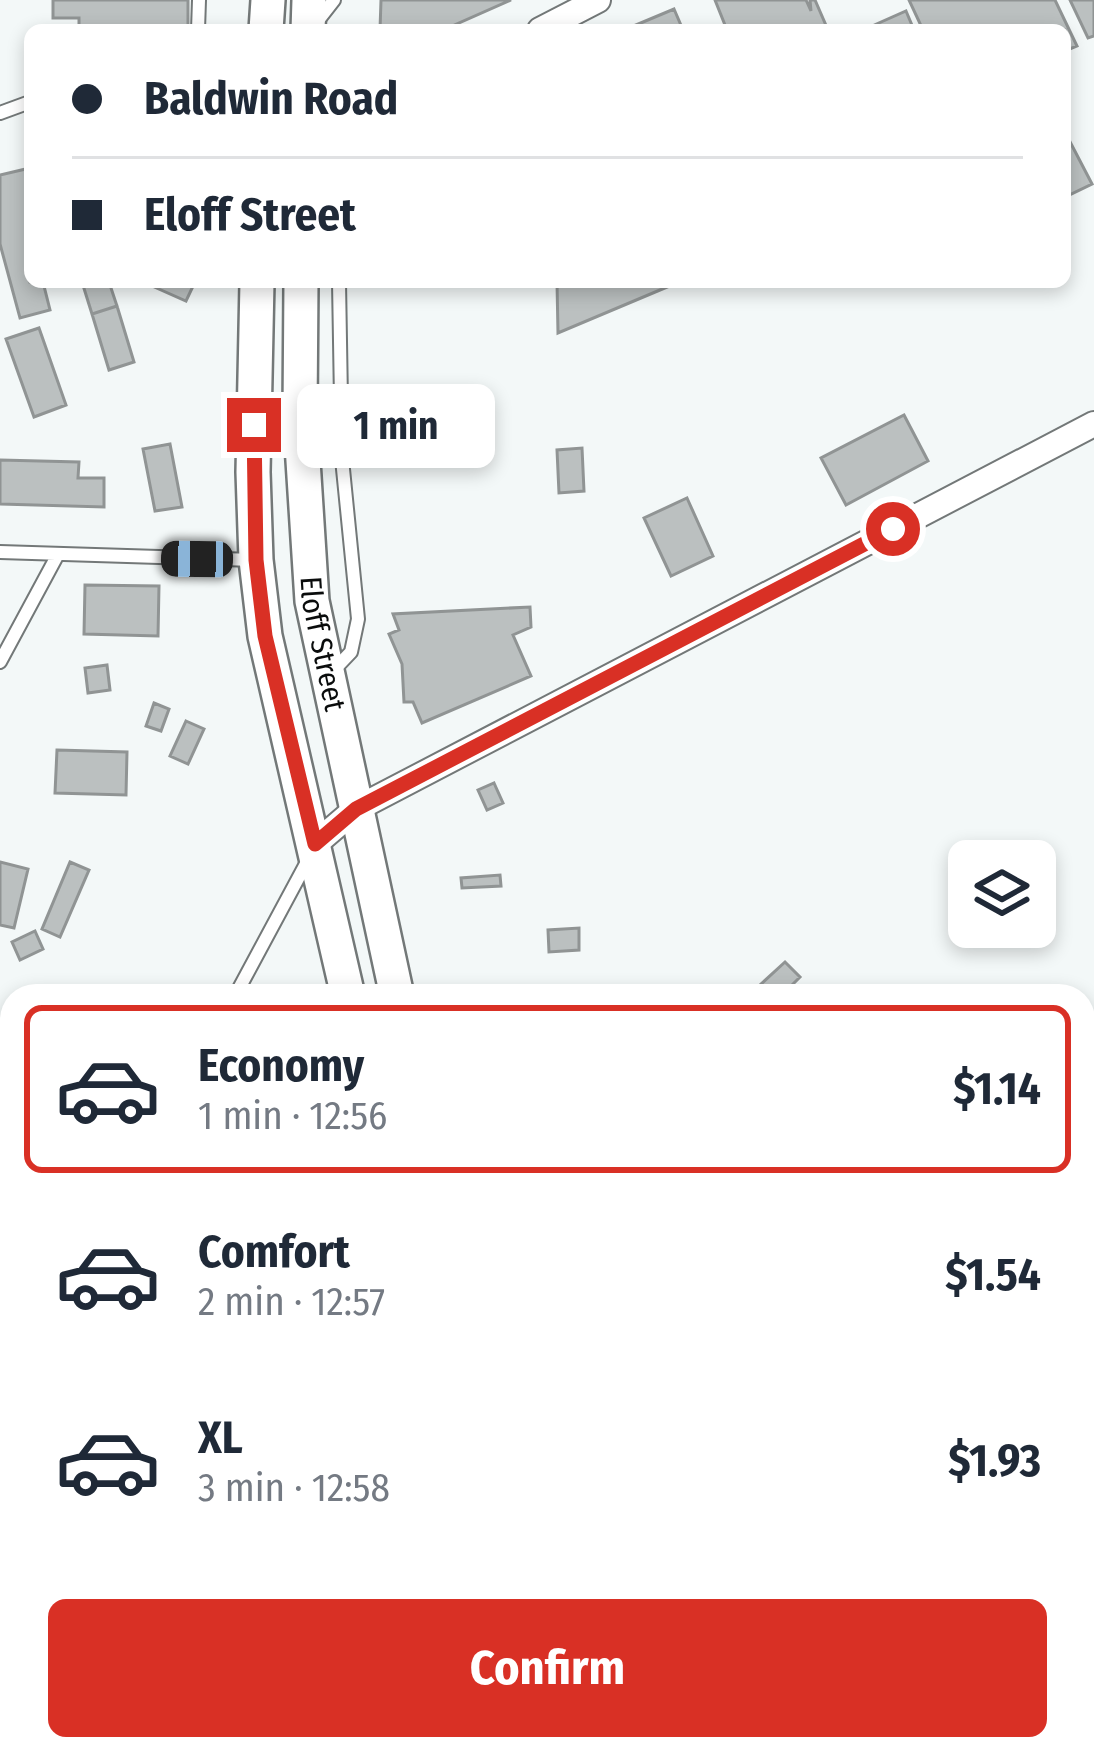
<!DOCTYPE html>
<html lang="en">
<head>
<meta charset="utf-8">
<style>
  :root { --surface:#fff; --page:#f2f2f3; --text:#1f2937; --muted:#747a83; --line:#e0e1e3; --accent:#d93025 }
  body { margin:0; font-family:"Fira Sans Condensed",sans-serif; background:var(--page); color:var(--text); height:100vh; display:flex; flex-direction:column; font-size:45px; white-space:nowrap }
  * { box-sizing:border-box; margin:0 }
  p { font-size:39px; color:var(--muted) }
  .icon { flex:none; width:66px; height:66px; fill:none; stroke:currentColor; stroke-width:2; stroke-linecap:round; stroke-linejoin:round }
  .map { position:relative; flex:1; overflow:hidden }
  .panel { position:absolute; left:0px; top:984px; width:1095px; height:777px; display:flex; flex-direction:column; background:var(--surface); border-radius:36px 36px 0 0; box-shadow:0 6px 18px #0003 }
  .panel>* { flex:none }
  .top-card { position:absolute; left:24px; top:24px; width:1047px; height:264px; border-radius:18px; box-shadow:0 6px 18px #0003; display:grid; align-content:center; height:264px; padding:0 48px; background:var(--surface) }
  .controls { position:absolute; left:948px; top:840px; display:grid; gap:24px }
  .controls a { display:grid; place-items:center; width:108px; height:108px; border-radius:18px; background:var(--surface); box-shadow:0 6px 18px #0003; font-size:60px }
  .end { position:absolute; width:54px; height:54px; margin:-27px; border:15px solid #d93025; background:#fff; box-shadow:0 0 0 6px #fff }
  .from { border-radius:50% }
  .bubble { position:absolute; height:84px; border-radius:18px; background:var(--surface); box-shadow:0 6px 18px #0003; font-size:39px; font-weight:700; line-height:84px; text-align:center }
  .car { position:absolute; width:36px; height:72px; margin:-36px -18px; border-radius:15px; box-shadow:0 0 9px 3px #0007; background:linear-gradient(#222 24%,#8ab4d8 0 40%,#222 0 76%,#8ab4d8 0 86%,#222 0) }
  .top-card b { display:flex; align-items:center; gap:42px; height:114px; font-size:45px }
  .top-card b+b { border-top:3px solid var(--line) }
  .top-card i { width:30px; height:30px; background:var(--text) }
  ul { padding:21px 0 0; list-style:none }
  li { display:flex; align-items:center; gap:36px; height:168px; margin:0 24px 18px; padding:0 24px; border:6px solid transparent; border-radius:18px }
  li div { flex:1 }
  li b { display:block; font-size:45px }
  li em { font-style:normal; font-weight:700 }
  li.active { border-color:var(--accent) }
  li>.icon { width:108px; height:108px; stroke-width:1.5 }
  .primary-button { display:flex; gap:24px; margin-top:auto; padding:24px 48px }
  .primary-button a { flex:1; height:138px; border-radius:18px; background:var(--accent); color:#fff; font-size:48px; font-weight:700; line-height:138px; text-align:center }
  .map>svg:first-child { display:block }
  .building { fill:#bbc0c0; stroke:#909494; stroke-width:3 }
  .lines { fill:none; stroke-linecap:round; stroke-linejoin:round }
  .lane-casing { stroke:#737878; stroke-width:16 }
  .street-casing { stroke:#737878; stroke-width:28 }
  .secondary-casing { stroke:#737878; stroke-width:38 }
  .lane { stroke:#fff; stroke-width:12 }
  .street { stroke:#fff; stroke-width:24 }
  .secondary { stroke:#fff; stroke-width:33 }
  .route { stroke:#d93025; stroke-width:15 }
  .labels { text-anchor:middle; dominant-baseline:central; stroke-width:10; stroke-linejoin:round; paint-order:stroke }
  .street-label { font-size:30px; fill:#0a0c0c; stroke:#fff }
</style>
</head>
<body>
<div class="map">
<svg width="1094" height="1760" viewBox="0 0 1094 1760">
  <rect width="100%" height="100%" fill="#f3f8f8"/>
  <path class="building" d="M53 0H188V30H79V18H53Z
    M381 0H511L443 30H380Z
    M715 0H806L811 11 810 0H815L828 30H727Z
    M909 0H1055L1077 46 1065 51V30H923Z
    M1070 0H1094V36L1088 38Z
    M674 9 683 30H624Z
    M906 11 914 30H863Z
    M1067 136 1092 184 1065 197V137Z
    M30 168V282H58L44 286 50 310 20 318 0 244V175Z
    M82 282H109L117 306 92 314Z
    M143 282H195L186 301Z
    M557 282H679L558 333Z
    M117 306 134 362 109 370 92 314Z
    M39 328 66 405 34 417 6 339Z
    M904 415 928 461 846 505 821 458Z
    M170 444 182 507 155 511 143 449Z
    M582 448 584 491 559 493 557 450Z
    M0 460 79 462 78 478H104V507L0 504Z
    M687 498 713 556 671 576 644 518Z
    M85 585 159 586 158 636 84 634Z
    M530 607 531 627 513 635 531 676 422 723 413 702H404L402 664 389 634 399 630 393 614Z
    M107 665 110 690 88 693 85 668Z
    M154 703 169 709 161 731 146 726Z
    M186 721 204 729 188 764 170 756Z
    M57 750 127 752 126 795 55 793Z
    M494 783 503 803 487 810 478 790Z
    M0 862 28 869 14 928 0 925Z
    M70 862 89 870 60 937 42 929Z
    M500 875 501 886 462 888 461 878Z
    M579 928V950L549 952 548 930Z
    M35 931 43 949 20 960 12 942Z
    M785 962 800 977 781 996H748Z
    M1094 1189V1336L1083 1337V1191Z"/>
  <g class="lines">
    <defs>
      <path id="lane" d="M316 23 334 0
        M198 30 199 0
        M0 113 30 102
        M0 552 254 560
        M0 662 57 556
        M331 673 351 652 358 619 342 459 339 282
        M235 996 308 860
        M0 1271 12 1261
        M551 1749 553 1760"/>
      <path id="street" d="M540 30 598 0
        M315 844 356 809 1094 424
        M1083 1112 1094 1106"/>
      <g id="secondary">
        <path d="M266 30 268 0"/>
        <path d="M308 30 309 0"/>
        <path d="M257 282 253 472 256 560 265 636 348 996"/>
        <path id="s1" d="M301 282 300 414 312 601 397 996"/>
        <path d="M462 1749 464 1760"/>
        <path d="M503 1749 505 1760"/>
      </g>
    </defs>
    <use href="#lane" class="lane-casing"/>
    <use href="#street" class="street-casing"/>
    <use href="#secondary" class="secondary-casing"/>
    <use href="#lane" class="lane"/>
    <use href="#street" class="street"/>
    <use href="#secondary" class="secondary"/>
  </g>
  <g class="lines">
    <path class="route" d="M254 425 256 560 265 636 315 844 356 809 893 529"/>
  </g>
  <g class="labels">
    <g class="street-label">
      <text stroke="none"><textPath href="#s1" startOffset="363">Eloff Street</textPath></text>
    </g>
  </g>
</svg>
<div class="controls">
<a><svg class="icon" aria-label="layers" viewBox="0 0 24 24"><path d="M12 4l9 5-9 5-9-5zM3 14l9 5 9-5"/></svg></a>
</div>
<i class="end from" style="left:893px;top:529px"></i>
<i class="end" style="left:254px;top:425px"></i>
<div class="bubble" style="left:297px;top:384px;width:198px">1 min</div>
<i class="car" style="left:197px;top:559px;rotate:271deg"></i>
<div class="top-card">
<b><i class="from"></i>Baldwin Road</b>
<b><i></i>Eloff Street</b>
</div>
<section class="panel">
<ul>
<li class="active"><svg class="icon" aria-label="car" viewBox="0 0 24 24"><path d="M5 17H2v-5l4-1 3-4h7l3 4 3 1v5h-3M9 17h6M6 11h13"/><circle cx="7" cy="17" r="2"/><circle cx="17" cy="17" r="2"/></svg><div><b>Economy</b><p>1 min · 12:56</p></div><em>$1.14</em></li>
<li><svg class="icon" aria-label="car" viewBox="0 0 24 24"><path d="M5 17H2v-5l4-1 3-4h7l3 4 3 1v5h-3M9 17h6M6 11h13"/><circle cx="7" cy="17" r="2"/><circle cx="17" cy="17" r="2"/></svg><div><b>Comfort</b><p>2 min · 12:57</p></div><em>$1.54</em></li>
<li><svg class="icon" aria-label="car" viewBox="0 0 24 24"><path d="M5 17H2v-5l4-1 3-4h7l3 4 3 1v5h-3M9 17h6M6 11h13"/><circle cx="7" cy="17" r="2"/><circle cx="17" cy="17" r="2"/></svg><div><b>XL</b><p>3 min · 12:58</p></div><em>$1.93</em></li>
</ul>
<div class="primary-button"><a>Confirm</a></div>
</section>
</div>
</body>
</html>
